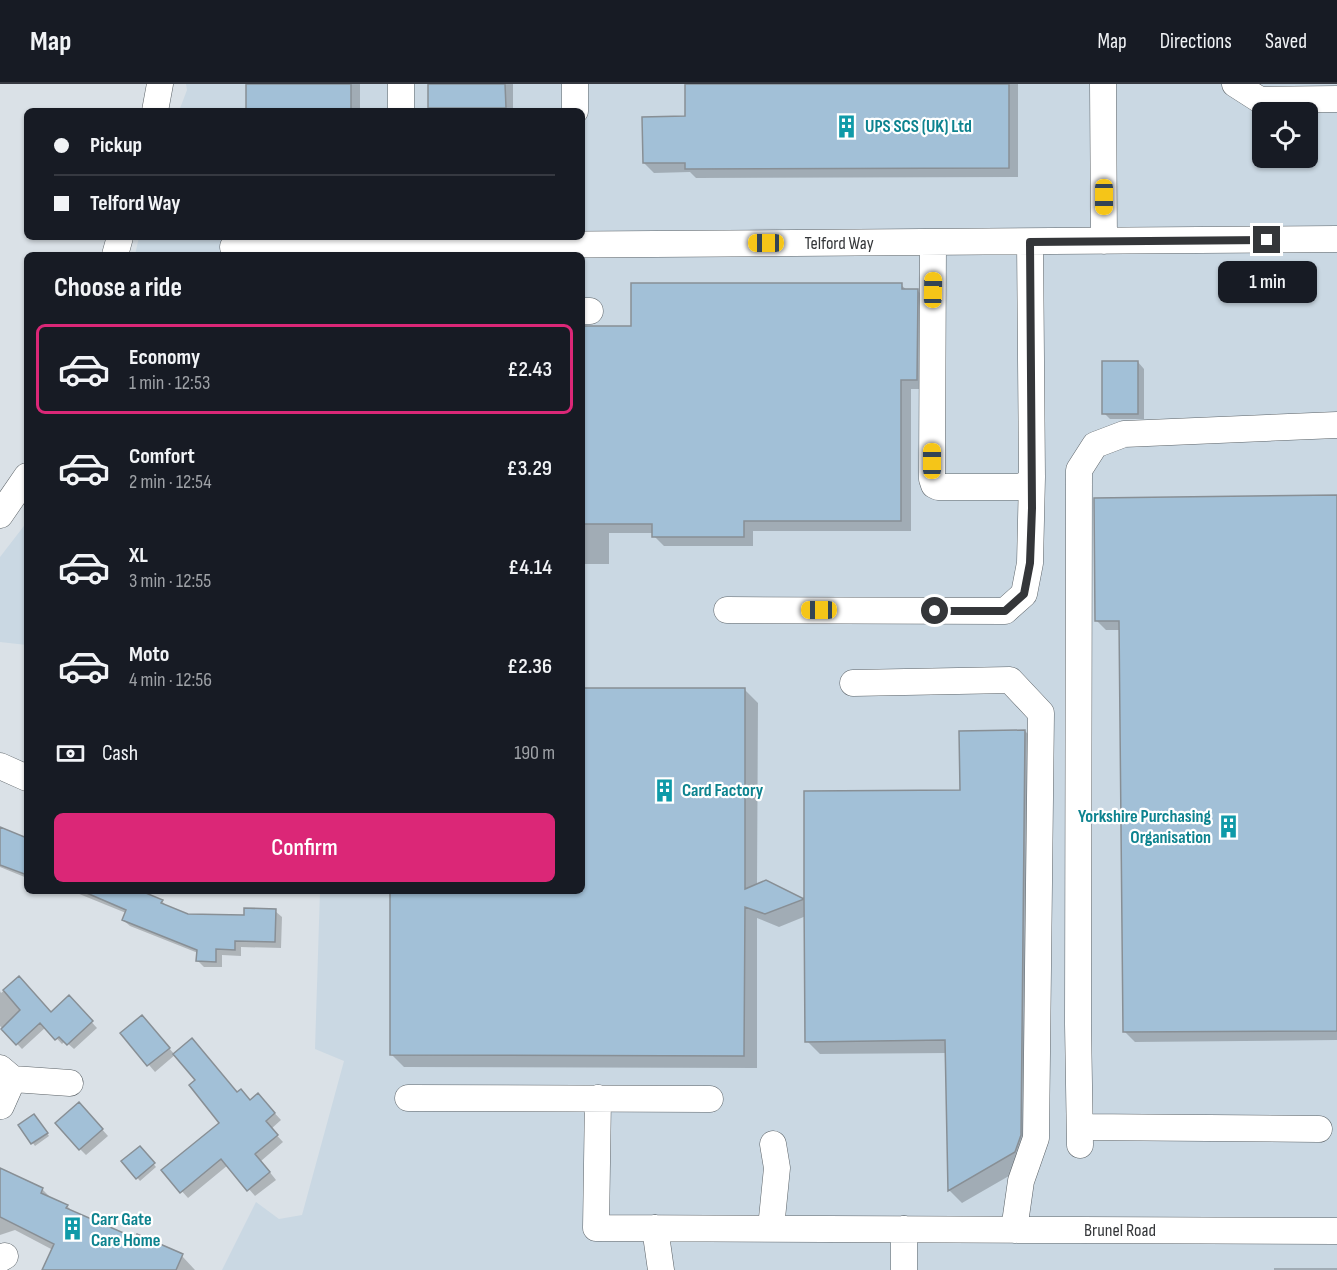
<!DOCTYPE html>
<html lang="en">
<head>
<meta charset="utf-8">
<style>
  :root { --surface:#171b24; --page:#20242c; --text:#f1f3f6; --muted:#9ea1a6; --line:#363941; --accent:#db2777 }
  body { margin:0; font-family:"Sofia Sans Condensed",sans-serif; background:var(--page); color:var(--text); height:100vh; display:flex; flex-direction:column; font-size:22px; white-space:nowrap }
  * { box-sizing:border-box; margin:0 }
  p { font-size:20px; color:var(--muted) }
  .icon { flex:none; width:33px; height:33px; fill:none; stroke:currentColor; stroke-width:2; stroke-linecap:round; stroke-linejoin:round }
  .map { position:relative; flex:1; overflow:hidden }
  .panel { position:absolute; left:24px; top:168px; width:561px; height:642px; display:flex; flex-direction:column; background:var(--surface); border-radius:9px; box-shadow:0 2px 4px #0004 }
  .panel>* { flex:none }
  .guide { position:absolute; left:24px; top:24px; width:561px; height:132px; border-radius:9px; box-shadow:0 2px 4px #0004; display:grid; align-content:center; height:132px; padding:0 30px; background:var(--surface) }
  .controls { position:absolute; left:1252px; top:18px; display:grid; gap:12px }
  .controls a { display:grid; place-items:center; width:66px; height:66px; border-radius:9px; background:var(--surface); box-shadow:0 2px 4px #0004; font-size:30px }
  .end { position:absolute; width:27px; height:27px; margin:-14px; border:8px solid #343639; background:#fff; box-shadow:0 0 0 3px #fff }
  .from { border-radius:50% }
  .bubble { position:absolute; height:42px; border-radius:9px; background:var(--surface); box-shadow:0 2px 4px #0004; font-size:20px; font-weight:600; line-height:42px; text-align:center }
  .car { position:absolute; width:18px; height:36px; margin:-18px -9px; border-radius:8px; box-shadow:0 0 4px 2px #0007; background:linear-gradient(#f5c518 24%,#345 0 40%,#f5c518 0 76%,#345 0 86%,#f5c518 0) }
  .guide b { display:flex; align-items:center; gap:21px; height:57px; font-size:22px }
  .guide b+b { border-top:2px solid var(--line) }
  .guide i { width:15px; height:15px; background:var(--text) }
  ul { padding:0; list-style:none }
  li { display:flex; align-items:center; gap:18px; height:90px; margin:0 12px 9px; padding:0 18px; border:3px solid transparent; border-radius:9px }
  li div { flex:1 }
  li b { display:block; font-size:22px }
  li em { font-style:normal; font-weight:600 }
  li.selected { border-color:var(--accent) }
  li>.icon { width:54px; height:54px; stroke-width:1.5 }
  h2 { padding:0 30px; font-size:27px; line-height:72px }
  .pay { display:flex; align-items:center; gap:15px; height:66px; padding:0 30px; font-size:22px }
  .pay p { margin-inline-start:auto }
  .button { display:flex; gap:12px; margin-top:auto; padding:12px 30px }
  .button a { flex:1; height:69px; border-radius:9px; background:var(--accent); color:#fff; font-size:24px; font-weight:600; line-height:69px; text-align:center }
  header { display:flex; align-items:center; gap:36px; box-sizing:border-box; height:84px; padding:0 30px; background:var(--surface); border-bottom:2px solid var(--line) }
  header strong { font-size:28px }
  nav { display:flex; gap:33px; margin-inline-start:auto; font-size:21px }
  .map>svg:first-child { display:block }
  .built { fill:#cad8e3; fill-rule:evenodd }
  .shadow { fill:#0003 }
  .building { fill:#a2c0d7; stroke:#888f95; stroke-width:1.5 }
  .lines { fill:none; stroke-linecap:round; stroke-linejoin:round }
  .minor-casing { stroke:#5b6267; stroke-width:27 }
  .minor { stroke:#fff; stroke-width:26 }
  .route { stroke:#343639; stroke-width:8 }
  .labels { text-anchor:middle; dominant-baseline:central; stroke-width:4.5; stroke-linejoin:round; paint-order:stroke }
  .culture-label { font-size:18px; font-weight:bold; fill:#0d838f; stroke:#fff; text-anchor:start }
  .street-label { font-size:18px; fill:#343639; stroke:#fff }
</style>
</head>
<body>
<header>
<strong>Map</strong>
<nav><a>Map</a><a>Directions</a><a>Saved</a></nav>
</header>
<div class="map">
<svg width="1337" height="1186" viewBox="0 0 1337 1186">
  <rect width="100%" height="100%" fill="#dae1e7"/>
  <path class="built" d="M186 0H1337V1186H222L256 1118 279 1135 302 1131 344 977 315 965 320 807H582V171H135L139 153H582V27H179L187 6ZM1263 28H1308V74H1263Z
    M27 438V561L0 558V473Z"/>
  <path class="shadow" d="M247 0H360V27H248Z
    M429 0H513V27H433L429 24Z
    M686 0H1018V93L696 94 690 88 654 89 644 79 686 34Z
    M901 201 907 206H917L927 216V305H911V447H753V462H664L654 452V449H609V480H582V244H633Z
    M1138 278 1144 285V335H1110L1104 329Z
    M1337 413V956L1135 958 1125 948 1121 546H1106L1096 536Z
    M582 605 745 606 758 619 757 802 766 798 806 817 961 708 1025 647 1038 660 1028 1081 962 1119 949 1106 947 969 820 970 807 957 806 832 779 843 757 834V984L404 983 391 970V807H582Z
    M0 745 27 756V794L0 783Z
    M72 807H137L162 817 168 824 188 832 245 833 275 827 282 833 281 864 241 863V872L222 871V883H204L198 877V869L130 842 123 836 126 829Z
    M19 894 51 929 69 913 97 944 74 965 65 957 62 960 46 943 22 965 0 942V907L1 909Z
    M142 933 175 971 192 956 238 1010 241 1007 251 1017 258 1011 281 1036 271 1045 283 1058 261 1077 276 1096 255 1112 228 1081 188 1114 164 1087 221 1039 191 1001 197 996 176 970 155 988 122 949Z
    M85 1026 108 1052 86 1071 80 1065Z
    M37 1034 49 1052 35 1062 20 1041Z
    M140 1064 156 1083 140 1097 123 1077Z
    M0 1086 42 1105 52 1115 67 1122 75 1130 136 1156 182 1172 195 1186H44L53 1166 15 1146 0 1151Z
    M1274 1184H1337V1186H1274Z"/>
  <path class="building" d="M246 0H351V27H246Z
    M428 0H505L506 24H428Z
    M685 0H1009V84L685 85V79H643L642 33 685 32Z
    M631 199H902V205H918L917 296H901V437H744V453H652V440H582V242H631Z
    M1102 277H1138V330H1102Z
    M1337 411V947L1123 948 1119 537H1095L1094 414Z
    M582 604H745V805L766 796 804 815V707L960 706 959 647 1025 646 1021 1051 1015 1068 948 1107 945 956 805 958 804 815 765 830 745 823 744 972 390 971V807H582Z
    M0 743 27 754V791L0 781Z
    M82 807H141L163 816 161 819 188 830 244 831V824L276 825 275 858 235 857V866L216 865V878L196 877 197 866 122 836 126 826Z
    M19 892 51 928 69 911 93 937 67 961 59 953 55 956 40 939 16 961 1 945 20 926 3 906Z
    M142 931 170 964 147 982 120 949Z
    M192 954 237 1008 241 1005 250 1016 258 1009 275 1029 266 1037 278 1051 255 1070 270 1088 247 1107 221 1075 180 1109 161 1086 219 1039 189 1001 195 996 173 970Z
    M79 1018 103 1045 79 1066 55 1039Z
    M34 1030 48 1049 31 1060 18 1041Z
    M140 1062 155 1079 136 1095 121 1077Z
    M0 1084 43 1104 41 1109 68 1121 66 1124 135 1154 137 1150 183 1170 176 1186H42L54 1160 0 1133Z"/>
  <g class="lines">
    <defs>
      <path id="minor" d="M401 0V27
        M1103 0 1104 157
        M1235 0 1260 16 1337 15
        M155 27 160 0
        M575 27V0
        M933 158 932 395 934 401 938 403H1020L1028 399 1032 393 1030 158
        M233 163 1337 155
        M115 171 120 153
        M582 227H590
        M0 431 27 392
        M727 526 1005 527 1024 510 1030 479 1032 393
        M853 599 1010 596 1041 629 1036 1054 1021 1097 1014 1146
        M0 682 27 694
        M0 984 13 995 70 999
        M408 1014 710 1015
        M598 1014 596 1144 1337 1147
        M1 1022 13 995
        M1080 1043 1319 1045
        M1080 1061 1078 940 1079 386 1095 361 1124 350 1337 341
        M655 1144 661 1186
        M771 1144 777 1084 773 1060
        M904 1145V1186
        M0 1175 5 1172"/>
    </defs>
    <use href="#minor" class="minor-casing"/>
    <use href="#minor" class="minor"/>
  </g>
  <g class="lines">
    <path class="route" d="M935 527H1005L1024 510 1030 479 1032 424 1030 158 1267 156"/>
  </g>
  <defs>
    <symbol id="building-bare" viewBox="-9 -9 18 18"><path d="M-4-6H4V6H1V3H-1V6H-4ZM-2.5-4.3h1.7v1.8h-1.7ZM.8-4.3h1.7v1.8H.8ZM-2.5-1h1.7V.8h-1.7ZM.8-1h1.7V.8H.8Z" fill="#0f9aa8" stroke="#fff" stroke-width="2.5" paint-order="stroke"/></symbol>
  </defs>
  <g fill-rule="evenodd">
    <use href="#building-bare" x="830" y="26" width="33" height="33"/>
    <use href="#building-bare" x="648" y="690" width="33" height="33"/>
    <use href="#building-bare" x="1212" y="726" width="33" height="33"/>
    <use href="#building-bare" x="56" y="1128" width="33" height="33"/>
  </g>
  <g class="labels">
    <g class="culture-label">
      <text x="865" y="42">UPS SCS (UK) Ltd</text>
      <text x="682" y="706">Card Factory</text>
      <text x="1211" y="732" text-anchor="end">Yorkshire Purchasing<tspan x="1211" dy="21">Organisation</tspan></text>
      <text x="91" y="1135">Carr Gate<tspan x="91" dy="21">Care Home</tspan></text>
    </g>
    <g class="street-label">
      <text x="839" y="159">Telford Way</text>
      <text x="1120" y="1146">Brunel Road</text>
    </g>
  </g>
</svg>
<div class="controls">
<a><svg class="icon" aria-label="locate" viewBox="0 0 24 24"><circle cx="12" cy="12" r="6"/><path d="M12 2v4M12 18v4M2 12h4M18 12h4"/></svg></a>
</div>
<i class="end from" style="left:935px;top:527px"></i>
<i class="end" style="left:1267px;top:156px"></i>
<div class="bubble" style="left:1218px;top:177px;width:99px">1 min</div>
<i class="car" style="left:1104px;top:113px;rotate:180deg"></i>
<i class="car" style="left:766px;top:159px;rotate:270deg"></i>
<i class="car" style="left:933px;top:206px;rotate:1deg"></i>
<i class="car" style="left:932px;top:377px;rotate:0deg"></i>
<i class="car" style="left:819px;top:526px;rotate:270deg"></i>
<div class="guide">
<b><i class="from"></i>Pickup</b>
<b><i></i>Telford Way</b>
</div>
<section class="panel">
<h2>Choose a ride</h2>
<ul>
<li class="selected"><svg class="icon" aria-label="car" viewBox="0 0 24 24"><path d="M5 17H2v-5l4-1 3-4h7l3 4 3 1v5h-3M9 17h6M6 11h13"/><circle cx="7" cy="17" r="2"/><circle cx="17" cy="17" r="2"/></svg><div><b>Economy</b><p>1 min · 12:53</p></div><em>£2.43</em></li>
<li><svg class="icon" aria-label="car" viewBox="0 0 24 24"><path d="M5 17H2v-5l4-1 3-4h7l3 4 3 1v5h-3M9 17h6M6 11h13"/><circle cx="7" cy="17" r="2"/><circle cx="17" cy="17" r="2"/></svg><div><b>Comfort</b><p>2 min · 12:54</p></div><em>£3.29</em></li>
<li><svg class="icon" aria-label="car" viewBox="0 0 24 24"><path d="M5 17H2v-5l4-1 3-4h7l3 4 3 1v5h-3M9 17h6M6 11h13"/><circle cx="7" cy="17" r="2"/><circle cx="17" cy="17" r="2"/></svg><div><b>XL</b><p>3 min · 12:55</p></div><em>£4.14</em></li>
<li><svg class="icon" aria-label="car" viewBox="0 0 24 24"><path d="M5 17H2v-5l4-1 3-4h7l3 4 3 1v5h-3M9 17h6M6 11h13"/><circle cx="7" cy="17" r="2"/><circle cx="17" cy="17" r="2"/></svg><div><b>Moto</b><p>4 min · 12:56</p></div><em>£2.36</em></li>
</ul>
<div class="pay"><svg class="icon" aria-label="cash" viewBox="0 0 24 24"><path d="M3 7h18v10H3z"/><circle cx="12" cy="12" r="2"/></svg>Cash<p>190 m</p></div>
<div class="button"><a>Confirm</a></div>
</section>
</div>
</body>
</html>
